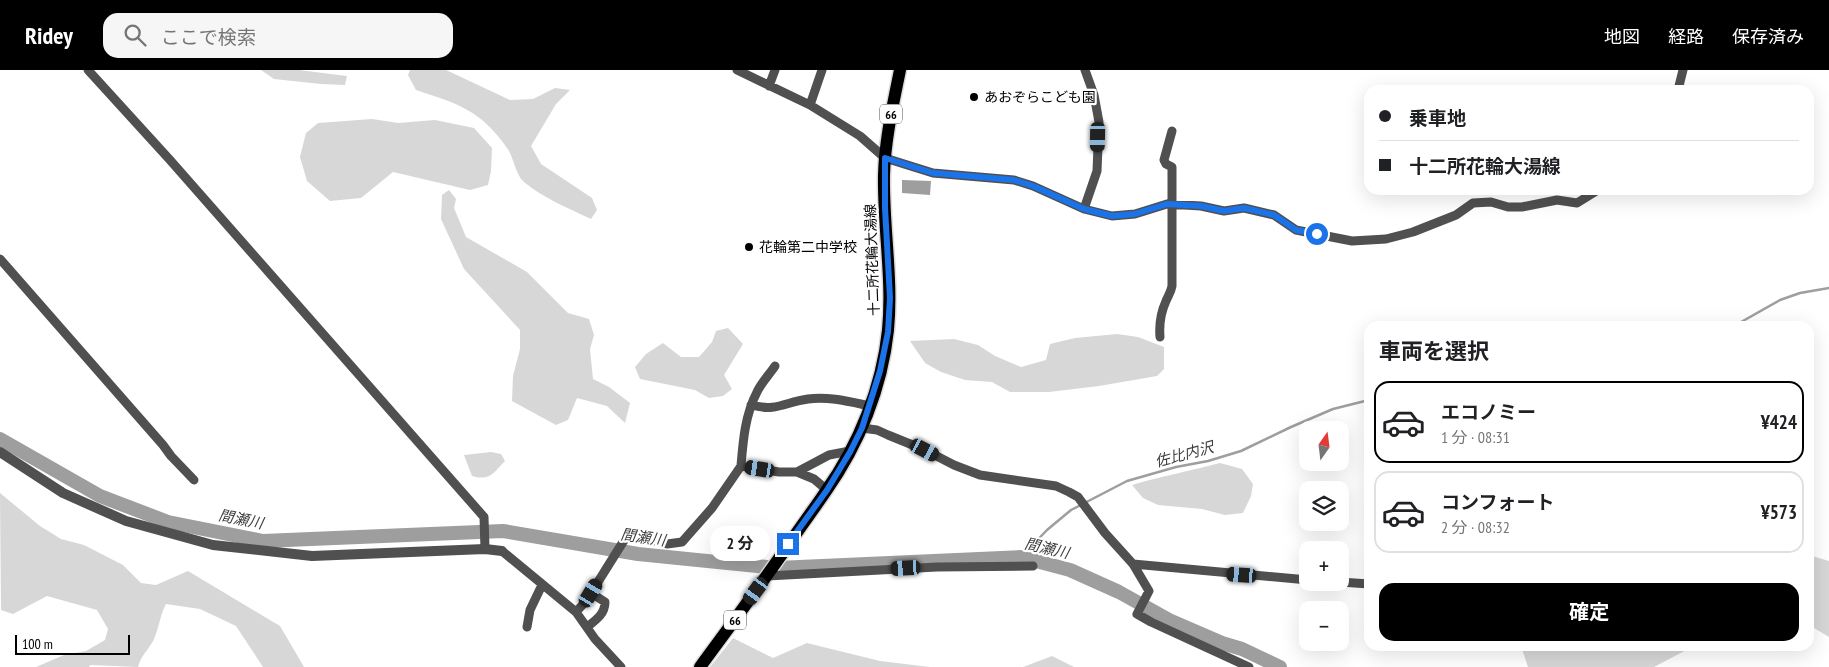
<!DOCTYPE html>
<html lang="ja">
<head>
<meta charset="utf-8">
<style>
  :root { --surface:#fff; --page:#f6f6f6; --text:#202124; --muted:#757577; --line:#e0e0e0; --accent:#000 }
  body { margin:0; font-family:"PT Sans Narrow","Noto Sans JP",sans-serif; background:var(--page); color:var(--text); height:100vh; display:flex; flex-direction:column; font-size:19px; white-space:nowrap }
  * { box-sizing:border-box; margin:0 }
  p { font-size:16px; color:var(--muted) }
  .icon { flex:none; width:28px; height:28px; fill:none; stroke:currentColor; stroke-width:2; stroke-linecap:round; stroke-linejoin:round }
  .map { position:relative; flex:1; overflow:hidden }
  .sheet { position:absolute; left:1364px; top:251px; width:450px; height:330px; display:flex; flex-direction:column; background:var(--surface); border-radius:15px; box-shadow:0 5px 20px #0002 }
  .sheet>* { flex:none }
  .banner { position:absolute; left:1364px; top:15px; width:450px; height:110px; border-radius:15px; box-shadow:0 5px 20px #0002; display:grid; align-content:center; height:110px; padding:0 15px; background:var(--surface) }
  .needle { width:32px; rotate:14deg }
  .controls { position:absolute; left:1299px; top:351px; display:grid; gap:10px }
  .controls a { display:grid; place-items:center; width:50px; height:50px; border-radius:10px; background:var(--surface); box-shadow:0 5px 20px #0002; font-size:25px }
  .scale { position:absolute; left:15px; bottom:12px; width:115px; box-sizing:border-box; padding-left:5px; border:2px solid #000; border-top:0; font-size:14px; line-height:18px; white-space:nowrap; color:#000; -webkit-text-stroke:4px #fff; paint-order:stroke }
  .end { position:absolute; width:22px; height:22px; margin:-11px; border:6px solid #1a73e8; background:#fff; box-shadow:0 0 0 2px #fff }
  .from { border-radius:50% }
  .bubble { position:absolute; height:35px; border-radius:15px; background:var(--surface); box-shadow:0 5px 20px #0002; font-size:16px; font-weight:700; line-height:35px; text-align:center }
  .car { position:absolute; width:15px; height:30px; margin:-15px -8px; border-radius:6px; box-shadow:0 0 4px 1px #0007; background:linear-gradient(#222 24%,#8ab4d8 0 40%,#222 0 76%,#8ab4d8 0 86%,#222 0) }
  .banner b { display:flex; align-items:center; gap:18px; height:48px; font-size:19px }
  .banner b+b { border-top:1px solid var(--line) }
  .banner i { width:12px; height:12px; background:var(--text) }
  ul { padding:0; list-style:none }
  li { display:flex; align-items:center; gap:15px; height:82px; margin:0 10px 8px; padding:0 5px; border:2px solid var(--line); border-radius:15px }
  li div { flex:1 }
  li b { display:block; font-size:19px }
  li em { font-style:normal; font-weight:700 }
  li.selected { border-color:var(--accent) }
  li>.icon { width:45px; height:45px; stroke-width:1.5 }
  h2 { padding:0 15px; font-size:22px; line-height:60px }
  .cta { display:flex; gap:10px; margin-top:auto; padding:10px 15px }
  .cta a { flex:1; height:58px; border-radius:15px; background:var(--accent); color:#fff; font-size:20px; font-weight:700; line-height:58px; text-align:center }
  header { display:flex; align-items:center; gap:30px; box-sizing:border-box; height:70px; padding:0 25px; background:var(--accent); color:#fff }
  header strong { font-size:24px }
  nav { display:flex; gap:28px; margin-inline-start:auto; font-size:18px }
  .search { width:350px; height:45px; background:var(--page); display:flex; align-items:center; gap:12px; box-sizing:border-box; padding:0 18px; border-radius:15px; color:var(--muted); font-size:19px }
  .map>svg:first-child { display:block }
  .green { fill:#d7d7d7 }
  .water { fill:#9e9e9e }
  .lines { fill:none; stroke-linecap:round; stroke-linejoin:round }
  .stream { stroke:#9e9e9e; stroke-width:2.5 }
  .river { stroke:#9e9e9e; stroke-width:14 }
  .primary-casing { stroke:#dbdbdb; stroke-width:15 }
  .minor { stroke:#505050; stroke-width:9 }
  .tertiary { stroke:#505050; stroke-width:10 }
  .primary { stroke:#000; stroke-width:12 }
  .route { stroke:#1a73e8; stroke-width:6 }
  .poi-dot { fill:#000; stroke:#fff; stroke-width:2 }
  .labels { text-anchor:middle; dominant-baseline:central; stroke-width:4.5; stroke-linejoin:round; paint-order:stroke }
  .shield { fill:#fff; stroke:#4c4c4c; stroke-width:1 }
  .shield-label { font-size:12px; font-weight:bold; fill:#000 }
  .poi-label { font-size:14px; fill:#000; stroke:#fff; text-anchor:start }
  .street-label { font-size:14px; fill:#000; stroke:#fff }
  .water-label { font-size:15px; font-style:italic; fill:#3f3f3f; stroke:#fff }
</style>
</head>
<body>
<header>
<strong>Ridey</strong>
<div class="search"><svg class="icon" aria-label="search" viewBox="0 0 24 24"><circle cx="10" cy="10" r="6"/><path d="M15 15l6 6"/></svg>ここで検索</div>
<nav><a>地図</a><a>経路</a><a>保存済み</a></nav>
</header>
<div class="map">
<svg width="1829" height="597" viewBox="0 0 1829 597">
  <rect width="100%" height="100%" fill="#fff"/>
  <path class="green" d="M261 0H299L347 6 345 15 321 14 274 9Z
    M410 0H446L510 30 533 29 555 18 570 20 556 34 531 76 541 94 592 128 597 140 591 149C568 138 543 128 524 112 515 104 514 87 507 78 481 40 456 33 416 20L408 5Z
    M372 49 398 53 435 50 474 58 492 78 491 101 488 115 470 120 393 102 361 128 330 131 307 111 300 87 306 63 318 53Z
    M449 120 456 129 454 138 466 167 527 202 568 243 589 249 594 265 590 279 593 309 609 317 630 333 625 353 607 336 577 328 568 350 556 355 512 331 513 306 520 279V260L464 199 441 149 442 125Z
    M728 258 743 274 724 305 732 319 723 326 709 328 695 320 640 309 635 297 646 284 663 273 681 287H699L712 272 716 261Z
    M1117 264 1138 267 1164 277V299L1157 306 1099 316 1049 322H1010L992 312 965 310 941 302 925 293 910 271 954 269 978 275 995 286 1021 297 1046 290 1050 274 1075 268Z
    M491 382 501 384 505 391C493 403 491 411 472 406L464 385Z
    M1220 393 1242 399 1253 414 1251 426 1243 443 1225 445 1202 439 1158 435 1143 428 1132 415C1161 406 1191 401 1220 393Z
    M0 423 40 456 61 469 84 475 123 495 141 513 156 515 188 501 280 556 304 597H263L236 556 200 539 166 534C160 545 159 558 154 569 149 580 142 583 138 597L90 595 89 597H36L64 585 86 581 105 570 108 559 97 540 47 526 13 544 1 540Z
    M1809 485 1829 491V567L1809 555Z
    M733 568 773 588 807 573 880 591 930 597H710Z
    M1519 576H1694L1654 597H1528L1522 579Z
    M1052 586 1074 597H1023Z"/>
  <path class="water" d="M902 110 931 111 930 125 902 123Z"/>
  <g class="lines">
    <path class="stream" d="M1734 256 1780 230 1800 223 1829 218
      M1021 487 1047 460 1071 440 1127 411 1176 397 1208 391 1241 381 1291 357 1333 339 1369 330"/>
    <path class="river" d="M0 369 100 426 168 452 263 471 503 461 638 484 777 498 1021 487 1070 500 1119 522 1171 551 1222 573 1242 579 1280 597"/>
    <defs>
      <path id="primary" d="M700 597C730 556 760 516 789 474 801 456 814 439 826 421 859 374 882 318 888 260 893 209 883 157 884 105 885 69 893 35 900 0"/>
    </defs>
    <use href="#primary" class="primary-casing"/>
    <path class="minor" d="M88 0 170 90 484 447 485 479
      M737 0 810 35 860 66 885 88 933 103 1014 110 1033 116 1084 139 1112 146 1135 144 1167 134 1201 136 1224 141 1244 138 1274 145 1296 160 1352 171 1386 169 1413 162 1456 145 1473 133 1491 132 1508 137H1522L1557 130 1577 133 1598 120
      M769 16 775 0
      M1678 20 1683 0
      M810 35 822 0
      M1084 139 1097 101 1099 52 1094 25 1085 0
      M0 189 163 375 171 386 194 410
      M1160 267C1159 255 1161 242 1166 231 1168 226 1171 222 1172 216V97L1166 94 1164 90 1172 61
      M751 335C777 342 785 332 808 329 828 326 851 332 870 336
      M862 358 877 360 888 365 925 380 954 395 980 405 1056 416 1069 422 1078 427 1105 463 1133 494 1149 521 1137 544 1151 552 1249 597
      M741 396C743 371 745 345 757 322 761 313 769 305 775 296
      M797 402 814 409 827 420
      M502 481 576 542 595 569 621 597
      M1133 494 1308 510
      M767 506 937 497 1033 496
      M1340 512 1369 514
      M576 542 586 531 628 464 667 474 682 472 712 438 741 396 779 402H797L829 385 850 381
      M527 557 530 540 542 515
      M587 557C596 550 605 544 605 532L591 523"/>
    <path class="tertiary" d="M0 382 63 423 126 451 213 475 312 486 485 479 502 481"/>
    <use href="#primary" class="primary"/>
  </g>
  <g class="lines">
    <path class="route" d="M788 474 827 420 850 382 862 358 880 301 888 262 890 228 885 138V88L933 103 1014 110 1033 116 1084 139 1112 146 1135 144 1167 134 1201 136 1224 141 1244 138 1274 145 1296 160 1317 164"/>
  </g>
  <g class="poi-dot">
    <circle cx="974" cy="27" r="5"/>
    <circle cx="749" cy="177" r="5"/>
  </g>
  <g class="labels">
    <g class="shield">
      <rect x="880" y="34.5" width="22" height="19" rx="4"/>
      <rect x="724" y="540.5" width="22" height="19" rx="4"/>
    </g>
    <g class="shield-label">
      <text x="891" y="44">66</text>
      <text x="735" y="550">66</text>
    </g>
    <g class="poi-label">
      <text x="984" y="27">あおぞらこども園</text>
      <text x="759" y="177">花輪第二中学校</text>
    </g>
    <g class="street-label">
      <text transform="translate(872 190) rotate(-92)">十二所花輪大湯線</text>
    </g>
    <g class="water-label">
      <text transform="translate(1184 384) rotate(-15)">佐比内沢</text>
      <text transform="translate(241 449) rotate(11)">間瀬川</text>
      <text transform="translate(643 467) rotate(8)">間瀬川</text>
      <text transform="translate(1047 478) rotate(13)">間瀬川</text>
    </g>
  </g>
</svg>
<div class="controls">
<a><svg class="needle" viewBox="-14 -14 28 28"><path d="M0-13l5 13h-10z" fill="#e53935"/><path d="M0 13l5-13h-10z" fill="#757577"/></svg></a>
<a><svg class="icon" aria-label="layers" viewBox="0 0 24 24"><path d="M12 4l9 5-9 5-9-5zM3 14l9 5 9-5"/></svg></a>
<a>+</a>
<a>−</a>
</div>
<div class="scale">100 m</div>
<i class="end from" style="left:1317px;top:164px"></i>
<i class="end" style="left:788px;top:474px"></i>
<div class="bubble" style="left:710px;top:456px;width:60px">2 分</div>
<i class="car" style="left:1098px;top:67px;rotate:181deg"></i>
<i class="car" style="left:925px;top:380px;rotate:118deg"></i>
<i class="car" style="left:760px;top:399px;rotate:279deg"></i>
<i class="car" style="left:906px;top:498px;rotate:267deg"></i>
<i class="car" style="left:1242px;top:505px;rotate:274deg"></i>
<i class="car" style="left:756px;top:521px;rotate:216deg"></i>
<i class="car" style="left:591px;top:523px;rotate:31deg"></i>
<div class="banner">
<b><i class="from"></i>乗車地</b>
<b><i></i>十二所花輪大湯線</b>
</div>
<section class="sheet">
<h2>車両を選択</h2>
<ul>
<li class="selected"><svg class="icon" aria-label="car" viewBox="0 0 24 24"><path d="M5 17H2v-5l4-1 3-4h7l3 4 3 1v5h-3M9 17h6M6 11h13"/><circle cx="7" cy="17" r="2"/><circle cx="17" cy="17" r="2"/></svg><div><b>エコノミー</b><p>1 分 · 08:31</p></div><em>¥424</em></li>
<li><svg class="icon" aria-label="car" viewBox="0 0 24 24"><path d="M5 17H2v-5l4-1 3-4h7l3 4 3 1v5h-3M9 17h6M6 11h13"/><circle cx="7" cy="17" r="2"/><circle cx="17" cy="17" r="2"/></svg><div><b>コンフォート</b><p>2 分 · 08:32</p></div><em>¥573</em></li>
</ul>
<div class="cta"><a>確定</a></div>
</section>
</div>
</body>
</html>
